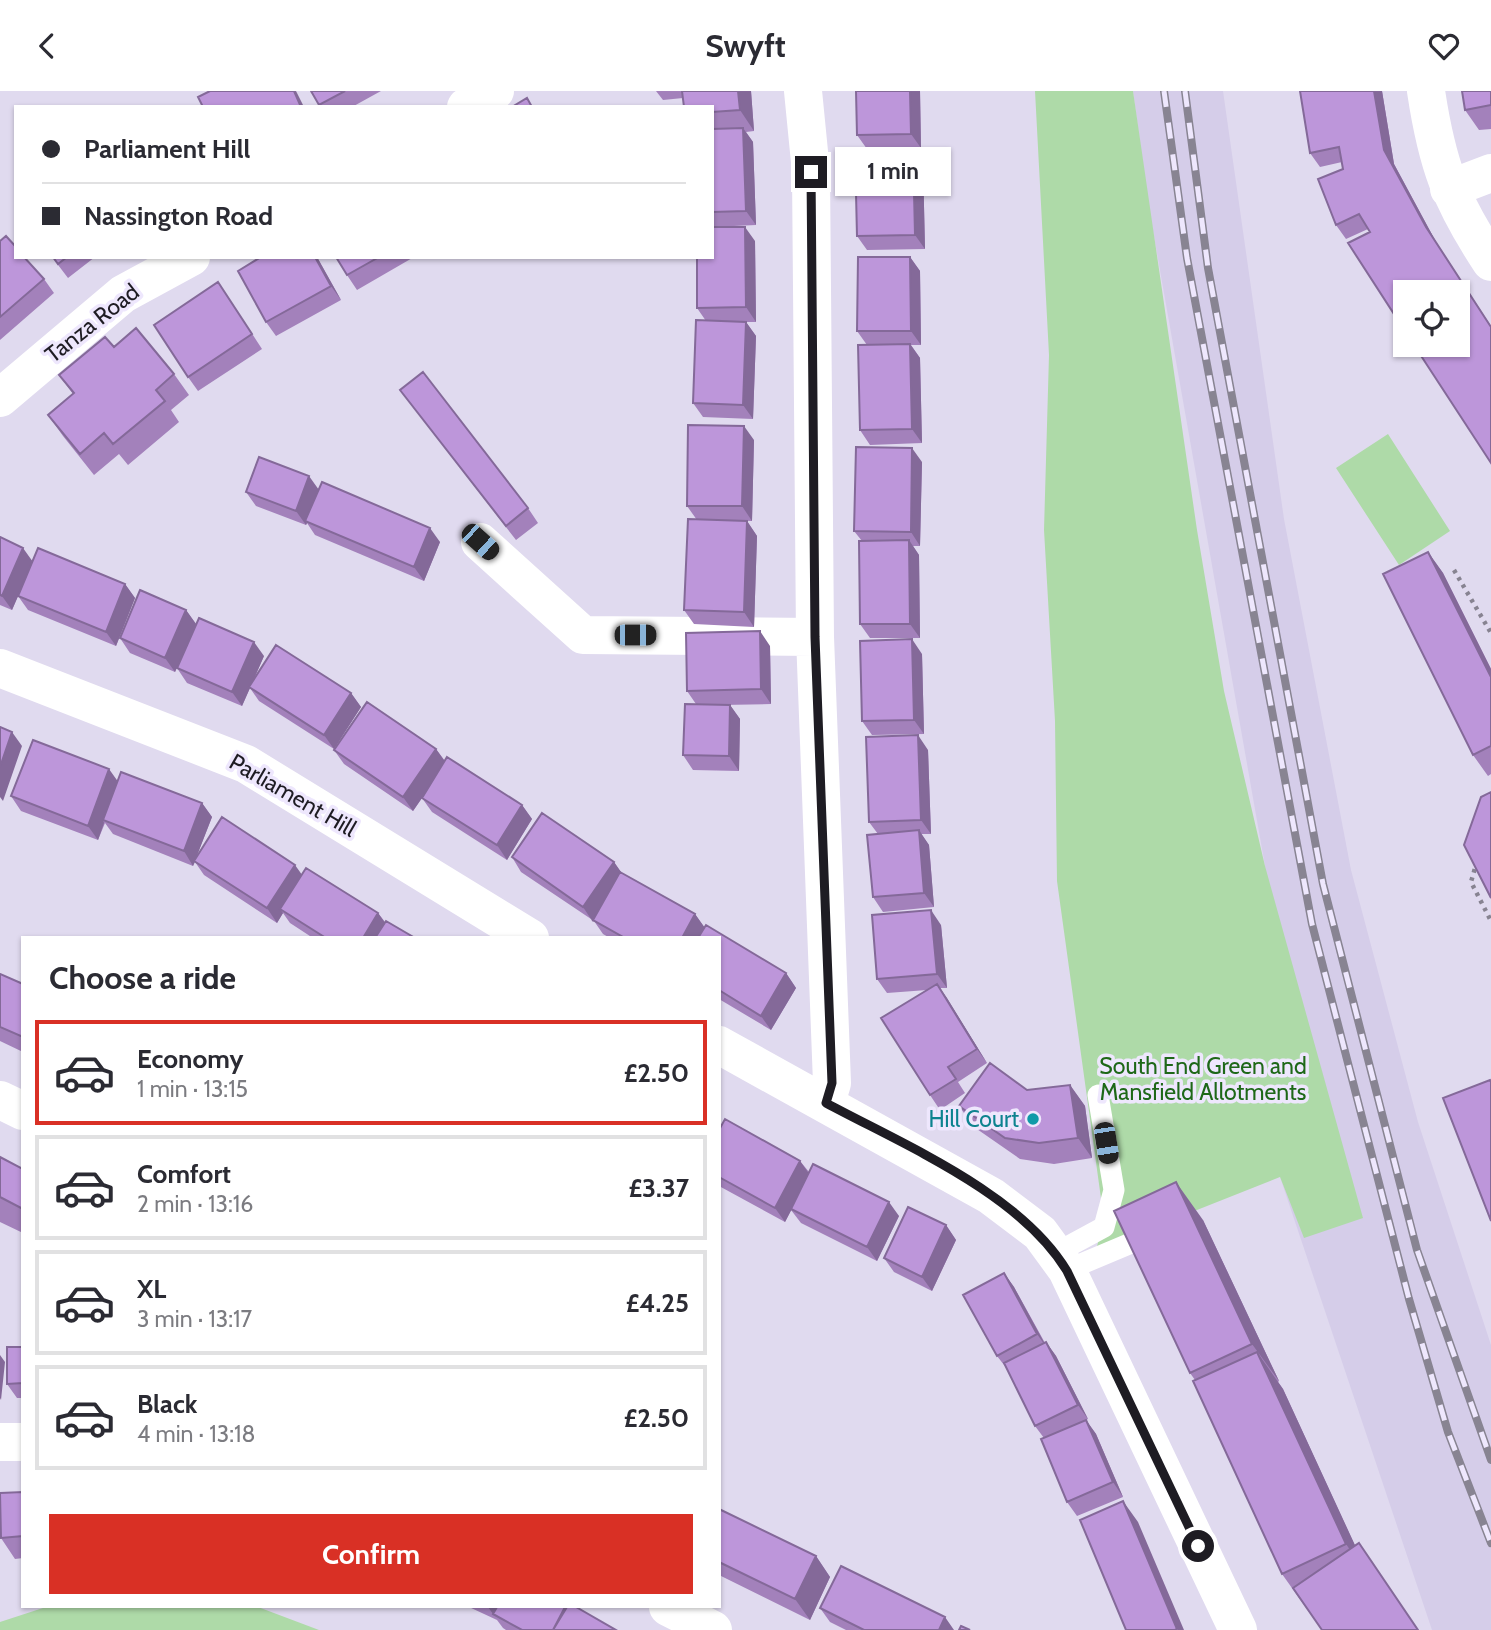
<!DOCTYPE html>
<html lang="en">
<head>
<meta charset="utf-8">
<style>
  :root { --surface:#fff; --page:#f7f7f7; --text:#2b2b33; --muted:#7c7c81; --line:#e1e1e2; --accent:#d93025 }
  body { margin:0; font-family:Cabin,sans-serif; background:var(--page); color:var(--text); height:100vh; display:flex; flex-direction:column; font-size:26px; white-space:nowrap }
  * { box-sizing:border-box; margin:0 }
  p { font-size:23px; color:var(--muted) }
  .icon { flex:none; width:38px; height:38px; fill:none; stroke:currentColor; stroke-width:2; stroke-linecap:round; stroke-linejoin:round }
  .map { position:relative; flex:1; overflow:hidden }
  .sheet { position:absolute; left:21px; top:845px; width:700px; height:672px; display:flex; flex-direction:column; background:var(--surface); border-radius:0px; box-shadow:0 2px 5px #0004 }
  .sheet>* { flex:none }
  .hud { position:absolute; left:14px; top:14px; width:700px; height:154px; border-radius:0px; box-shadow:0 2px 5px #0004; display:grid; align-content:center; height:154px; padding:0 28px; background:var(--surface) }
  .buttons { position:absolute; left:1393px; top:189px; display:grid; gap:14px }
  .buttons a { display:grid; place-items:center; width:77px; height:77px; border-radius:0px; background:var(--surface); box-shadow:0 2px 5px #0004; font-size:35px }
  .end { position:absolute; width:32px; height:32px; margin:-16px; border:9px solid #1e1c23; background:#fff; box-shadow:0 0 0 4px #fff }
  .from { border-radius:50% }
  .bubble { position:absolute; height:49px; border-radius:0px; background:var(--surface); box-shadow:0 2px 5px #0004; font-size:23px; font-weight:800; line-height:49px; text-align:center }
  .car { position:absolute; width:21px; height:42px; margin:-21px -10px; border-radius:9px; box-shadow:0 0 5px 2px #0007; background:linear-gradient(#222 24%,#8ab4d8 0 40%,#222 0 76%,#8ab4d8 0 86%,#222 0) }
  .hud b { display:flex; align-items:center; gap:24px; height:66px; font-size:26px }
  .hud b+b { border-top:2px solid var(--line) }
  .hud i { width:18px; height:18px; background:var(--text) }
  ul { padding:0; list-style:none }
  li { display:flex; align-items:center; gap:21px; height:105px; margin:0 14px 10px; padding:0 14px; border:4px solid var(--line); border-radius:0px }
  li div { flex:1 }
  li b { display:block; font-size:26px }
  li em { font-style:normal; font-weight:800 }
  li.selected { border-color:var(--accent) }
  li>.icon { width:63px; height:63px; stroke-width:1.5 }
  h2 { padding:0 28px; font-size:32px; line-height:84px }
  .button { display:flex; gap:14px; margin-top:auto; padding:14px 28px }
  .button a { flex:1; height:80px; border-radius:0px; background:var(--accent); color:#fff; font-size:28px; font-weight:800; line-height:80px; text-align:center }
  header { display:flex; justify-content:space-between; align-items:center; height:91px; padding:0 28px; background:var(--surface); font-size:32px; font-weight:800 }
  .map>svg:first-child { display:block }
  .built { fill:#d5cde9 }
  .green { fill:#aedaa8 }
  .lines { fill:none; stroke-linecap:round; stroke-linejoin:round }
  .path { stroke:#878391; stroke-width:4.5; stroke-dasharray:3.5 5; stroke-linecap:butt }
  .lane { stroke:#fff; stroke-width:21 }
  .street { stroke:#fff; stroke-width:38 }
  .rail-casing { stroke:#888492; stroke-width:8 }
  .rail { stroke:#eee7fd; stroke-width:5; stroke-dasharray:16; stroke-linecap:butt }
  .wall { fill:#a381bb }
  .shaded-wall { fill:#846999 }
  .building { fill:#bd96da; stroke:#846999; stroke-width:2 }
  .route { stroke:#1e1c23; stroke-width:9 }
  .culture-dot { fill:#0f9aa8; stroke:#eee7fd; stroke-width:2.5 }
  .labels { text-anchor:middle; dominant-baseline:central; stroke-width:7; stroke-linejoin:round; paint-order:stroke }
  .street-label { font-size:23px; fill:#1e1c23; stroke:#eee7fd }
  .park-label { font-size:23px; fill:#1e6818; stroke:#eee7fd }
  .culture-label { font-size:23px; fill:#0d838f; stroke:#eee7fd; text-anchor:end }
</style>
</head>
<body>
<header><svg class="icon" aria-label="back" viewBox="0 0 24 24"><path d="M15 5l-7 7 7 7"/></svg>Swyft<svg class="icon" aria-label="heart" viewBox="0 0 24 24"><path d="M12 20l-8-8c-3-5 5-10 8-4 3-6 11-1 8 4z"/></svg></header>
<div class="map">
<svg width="1491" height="1539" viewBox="0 0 1491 1539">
  <rect width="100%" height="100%" fill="#e0daef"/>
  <path class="built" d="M1133 0H1223L1284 428 1351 779 1418 1031 1491 1254V1539H1432L1280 1086 1303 1143 1265 775 1149 117Z"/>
  <path class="green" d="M1035 0H1133L1197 439 1224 600 1265 775 1363 1127 1304 1147 1280 1086 1096 1159 1104 1129 1057 790 1055 630 1044 439 1049 264Z
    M1388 343 1450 440 1399 474 1336 377Z
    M46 1516H258L319 1539H0V1531Z"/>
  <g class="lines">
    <path class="path" d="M1454 479 1491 542
      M1477 770 1471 791 1491 830"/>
    <path class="lane" d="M1056 1162 1104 1136 1114 1099 1098 1004
      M1067 1179 1155 1142"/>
    <path class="street" d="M803 0 811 81 815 546 832 992 826 1012
      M1426 0C1437 73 1450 109 1491 171
      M466 16 495 0
      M1449 98 1491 82
      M0 307 123 203 191 166
      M480 451 583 544 815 546
      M0 577 246 673 530 847
      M719 954 991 1105 1040 1142 1067 1179 1238 1539
      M0 1009 23 1020
      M0 1351H23
      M668 1516 713 1539"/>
    <defs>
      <path id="rail" d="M1164 0 1187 167 1312 833 1409 1208 1448 1341 1491 1452
        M1185 0 1208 177 1323 793 1417 1159 1491 1369"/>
    </defs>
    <use href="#rail" class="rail-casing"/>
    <use href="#rail" class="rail"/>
  </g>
  <path class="wall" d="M311 0H381L352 16H320Z
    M656 0H751L754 40 746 41 753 51 756 134 712 136V16L683 7 663 9Z
    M920 0 921 57 867 58 857 44Z
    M1300 0H1382L1394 73 1436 151 1491 235V372L1368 138 1346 148 1336 134 1343 78 1342 71 1320 76 1310 62Z
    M1491 0V38L1479 39 1465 19Z
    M923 72 925 158 867 159 857 145Z
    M0 150 44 188 54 202 0 249Z
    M755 150 756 231H739H746L756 245 753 328 703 326 693 312 706 230 697 217Z
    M52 166H95L68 187Z
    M317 166 341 209 276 245 266 231Z
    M336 166H414L357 199 347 184Z
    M910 166 920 180 921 254H911L920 267 922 352 870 354 860 339 867 254 857 240Z
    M218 191 262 258 198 300 188 286Z
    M114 256 174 283 189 304 171 319 179 331 128 374 119 363 94 384 63 345 48 324 73 303 59 284Z
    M400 299 528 417 538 432 516 449Z
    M754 349 752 430 718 429 747 430 757 445 754 536 694 533 684 519 697 429 687 415Z
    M922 371 920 455H913L919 464 920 547H870L860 533 862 450 854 440Z
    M319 398 440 451 424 490 315 444 307 432 306 434 256 415 246 401Z
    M0 446 32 470 125 493 135 507 116 555 28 519 18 505 12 519 0 514Z
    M1428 461 1443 482 1491 578V683L1488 685 1473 664Z
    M186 519 196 533 175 581 130 562 120 547Z
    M770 555 771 613 722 614H730L740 628 739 680 693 679 683 664 696 613 687 600Z
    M922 563 924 643 872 644 862 630Z
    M264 565 253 590 351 602 361 616 334 658 259 610 250 597 242 615 187 592 177 577Z
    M436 658 445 670 522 714 532 728 507 769 432 721 422 707 413 720 344 673 334 659Z
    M928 659 931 743H921L929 754 934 816 883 821 873 806 878 743 869 731Z
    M118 690 202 712 212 726 197 764 301 783 378 822 385 831 415 847H313L290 832 283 822 277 832 204 784 195 771 193 775 113 743 105 732 98 749 21 720 11 705Z
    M512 766 614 771 621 782 695 823 704 836 786 882 796 897 771 939 719 908V847H610L603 843 594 830 521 781Z
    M941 834 947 897H940L987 972 958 991 965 1002 940 1019 930 1004 927 899 887 902 877 888Z
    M0 883 23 893V961L0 950Z
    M1070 994 1085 1015 1092 1067 1054 1073 1020 1068 974 1036 959 1015 1027 999Z
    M719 1039 800 1070 809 1081 899 1125 877 1170 801 1132 791 1119 785 1131 719 1095Z
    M0 1066 23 1078V1142L0 1131Z
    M1203 1129 1279 1290 1278 1291 1283 1298 1355 1455 1309 1521 1282 1483 1195 1289 1190 1282Z
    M946 1134 956 1149 932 1200 894 1181 884 1167Z
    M1004 1182 1014 1196 1045 1252 1046 1251 1056 1265 1088 1328 1086 1329 1096 1343 1123 1406 1077 1425 1067 1411 1044 1347 1035 1335 1008 1279 997 1265Z
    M23 1256V1307H17L7 1293Z
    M23 1401V1467L15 1468 1 1447Z
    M719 1418 816 1465 830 1486 810 1529 719 1484Z
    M469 1516H576L616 1539H506L503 1537 497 1529Z
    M820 1517 954 1539H846L830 1531Z"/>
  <path class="shaded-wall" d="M294 0H296L304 16H301Z
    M738 0H751L754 40 740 19Z
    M910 0H920L921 57 911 43Z
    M1374 0H1382L1394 73 1436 151 1491 236 1426 136 1384 59Z
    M743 37 753 51 756 134 746 120Z
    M913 58 923 72 925 158 915 144Z
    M745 136 755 150 756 231 746 216Z
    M315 166H317L341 209 331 195Z
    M910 166 920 180 921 254 911 240Z
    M746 231 756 245 753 328 743 314Z
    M910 253 920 267 922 352 912 338Z
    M744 335 754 349 752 430 742 415Z
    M912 357 922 371 920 455 911 441Z
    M309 385 319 399 305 430 307 432 306 434 296 420Z
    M747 430 757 445 754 536 744 521Z
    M430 437 440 451 424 490 414 476Z
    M909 449 919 464 920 547 910 533Z
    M23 457 33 471 12 519 2 505Z
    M1428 461 1443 482 1491 578V586Z
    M125 493 135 507 116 555 106 541Z
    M186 519 196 533 175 581 165 567Z
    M760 540 770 555 771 613 761 598Z
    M912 548 922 563 924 643 914 629Z
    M254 551 264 565 242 615 232 601Z
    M351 602 361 616 334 658 324 644Z
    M730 614 740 628 739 680 729 665Z
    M12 641 22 655 3 710 0 706V676Z
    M918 644 928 659 931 743 921 729Z
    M436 658 446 672 413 720 403 706Z
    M109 678 119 692 103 729 104 732 98 749 88 735Z
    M202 712 212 726 193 775 184 760Z
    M522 714 532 728 507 769 497 754Z
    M919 739 929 754 934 816 924 802Z
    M614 771 624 785 593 831 583 816Z
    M295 774 305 788 280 818 283 822 277 832 267 817Z
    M931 819 941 834 947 897 937 883Z
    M378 822 388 836 382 847H363Z
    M695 823 705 837 699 847H682Z
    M786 882 796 897 771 939 761 925Z
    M937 893 947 907 987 972 977 958Z
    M1070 994 1085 1015 1092 1067 1078 1047Z
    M800 1070 810 1084 785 1131 775 1117Z
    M1176 1091 1203 1129 1279 1290 1252 1253Z
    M889 1111 899 1125 877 1170 867 1156Z
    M946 1134 956 1149 932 1200 922 1186Z
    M1004 1182 1014 1196 1047 1257 1037 1243Z
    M1046 1251 1056 1265 1088 1328 1078 1314Z
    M1257 1261 1283 1298 1372 1491 1346 1453Z
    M0 1264 5 1271 1 1309 0 1307Z
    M1086 1329 1096 1343 1123 1406 1113 1391Z
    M1123 1410 1138 1431 1184 1539H1178L1177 1538Z
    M816 1465 830 1486 810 1529 795 1508Z
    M488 1516H503L493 1523Z
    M945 1526 954 1539H939Z"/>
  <path class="building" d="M210 0H294L301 16H203L198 6Z
    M311 0H345L319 14Z
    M682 0H738L740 19 712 21V16H684Z
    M856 0H910L911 43 857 44Z
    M1300 0H1374L1384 59 1426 136 1491 236V372L1414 254H1458V201H1405V240L1348 152 1370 141 1359 123 1336 134 1318 88 1343 78 1339 56 1310 62Z
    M1462 0H1491V14L1465 19Z
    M527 7 532 16H512Z
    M743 37 746 120 712 121V38Z
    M913 58 915 144 857 145 855 59Z
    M712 136H745L746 216 697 217V166H712Z
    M6 145 16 156V166H24L44 188 0 226V150Z
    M53 166H67L58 173Z
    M261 166H315L331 195 266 231 238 180Z
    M336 166H379L347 184Z
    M858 166H910L911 240H857Z
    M218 191 252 243 188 286 154 234Z
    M696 229 746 231 743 314 693 312Z
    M136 237 174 283 156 299 165 310 113 353 104 342 80 363 48 324 74 302 59 284 105 246 114 256Z
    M910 253 912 338 860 339 858 254Z
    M423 281 528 417 506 435 400 299Z
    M688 334 744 335 742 415H687Z
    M856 356 912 357 911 441 854 440Z
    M259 366 309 385 296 420 246 401Z
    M322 391 430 437 414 476 305 430Z
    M688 428 747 430 744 521 684 519Z
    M0 446 23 457 2 505 0 504Z
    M909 449 910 533H860L859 450Z
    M38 457 125 493 106 541 18 505Z
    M1428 461 1491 586V655L1473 664 1383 483Z
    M140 499 186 519 165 567 120 547Z
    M199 527 254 551 232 601 177 577Z
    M760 540 761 598 687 600 686 542Z
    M912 548 914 629 862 630 860 550Z
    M276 554 351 602 324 644 249 596Z
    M367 611 436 658 403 706 334 659Z
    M685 613 730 614 729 665 683 664Z
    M0 636 12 641 0 676Z
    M918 644 921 729 869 731 866 646Z
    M33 649 109 678 88 735 11 705Z
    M447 666 522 714 497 754 422 707Z
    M121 681 202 712 184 760 103 729Z
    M1491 701V807L1464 754 1481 706Z
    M542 722 614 771 583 816 512 766Z
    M222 726 295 774 267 817 194 770Z
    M919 739 924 802 873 806 867 744Z
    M306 777 378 822 363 847H326L280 818Z
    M620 781 695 823 682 847H625L593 829Z
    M931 819 937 883 877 888 872 824Z
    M386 830 415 847H375Z
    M706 834 786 882 761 925 719 899V847H698Z
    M0 883 23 893V946L0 936Z
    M937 893 977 958 948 976 956 988 930 1004 881 927Z
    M990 972 1027 999 1070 994 1078 1047 1039 1052 1005 1047 959 1015Z
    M1490 989 1491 991V1130L1443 1007Z
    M725 1028 800 1070 775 1117 719 1086V1039Z
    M0 1066 23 1078V1118L0 1106Z
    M813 1073 889 1111 867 1156 791 1118Z
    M1176 1091 1252 1253 1190 1282 1114 1120Z
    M908 1116 946 1134 922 1186 884 1167Z
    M1004 1182 1037 1243 997 1265 963 1204Z
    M1046 1251 1078 1314 1035 1335 1004 1272Z
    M7 1256H23V1292L7 1293Z
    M1257 1261 1346 1453 1282 1483 1193 1290Z
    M1086 1329 1113 1391 1067 1411 1041 1348Z
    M23 1401V1445L1 1447 0 1402Z
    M1123 1410 1177 1538 1175 1539H1126L1080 1429Z
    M719 1418 816 1465 795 1508 719 1471Z
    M1359 1452 1418 1539H1322L1293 1497Z
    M841 1475 945 1526 939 1539H864L820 1517Z
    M497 1516H565L553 1539H522L493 1523Z
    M567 1516H576L616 1539H553Z
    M961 1535 970 1539H959Z"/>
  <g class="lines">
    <path class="route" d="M811 81 815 546 832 992 826 1012C904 1054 1020 1102 1067 1180L1198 1455"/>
  </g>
  <circle class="culture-dot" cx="1033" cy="1028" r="7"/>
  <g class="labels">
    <g class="street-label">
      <text transform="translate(92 232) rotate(-38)">Tanza Road</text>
      <text transform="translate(293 704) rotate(30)">Parliament Hill</text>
    </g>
    <g class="park-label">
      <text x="1203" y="975">South End Green and<tspan x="1203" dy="26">Mansfield Allotments</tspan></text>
    </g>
    <g class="culture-label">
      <text x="1019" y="1028">Hill Court</text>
    </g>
  </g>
</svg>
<div class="buttons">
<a><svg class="icon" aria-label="locate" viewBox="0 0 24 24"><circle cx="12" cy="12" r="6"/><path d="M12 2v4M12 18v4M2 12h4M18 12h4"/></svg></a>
</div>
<i class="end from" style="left:1198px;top:1455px"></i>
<i class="end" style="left:811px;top:81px"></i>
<div class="bubble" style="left:835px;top:56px;width:116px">1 min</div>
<i class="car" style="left:480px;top:451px;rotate:132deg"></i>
<i class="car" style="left:635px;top:544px;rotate:90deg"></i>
<i class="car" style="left:1106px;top:1052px;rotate:171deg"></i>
<div class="hud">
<b><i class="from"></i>Parliament Hill</b>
<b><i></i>Nassington Road</b>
</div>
<section class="sheet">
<h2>Choose a ride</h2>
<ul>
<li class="selected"><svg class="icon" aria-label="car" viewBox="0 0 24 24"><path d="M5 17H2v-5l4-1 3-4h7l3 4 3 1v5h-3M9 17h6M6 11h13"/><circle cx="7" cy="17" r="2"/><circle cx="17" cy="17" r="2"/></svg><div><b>Economy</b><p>1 min · 13:15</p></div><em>£2.50</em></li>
<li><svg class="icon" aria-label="car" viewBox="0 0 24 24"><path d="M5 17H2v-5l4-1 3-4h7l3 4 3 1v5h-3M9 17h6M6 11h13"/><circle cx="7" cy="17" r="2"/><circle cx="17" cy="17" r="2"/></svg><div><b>Comfort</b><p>2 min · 13:16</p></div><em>£3.37</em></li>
<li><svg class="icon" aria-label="car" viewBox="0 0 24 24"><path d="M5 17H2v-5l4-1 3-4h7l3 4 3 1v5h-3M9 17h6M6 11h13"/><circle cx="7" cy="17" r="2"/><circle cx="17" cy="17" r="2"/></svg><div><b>XL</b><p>3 min · 13:17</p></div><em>£4.25</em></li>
<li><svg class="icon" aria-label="car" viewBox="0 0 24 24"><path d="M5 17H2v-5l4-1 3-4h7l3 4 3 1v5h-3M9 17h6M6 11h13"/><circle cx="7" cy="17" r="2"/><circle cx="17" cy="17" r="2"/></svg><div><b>Black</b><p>4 min · 13:18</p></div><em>£2.50</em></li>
</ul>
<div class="button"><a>Confirm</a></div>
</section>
</div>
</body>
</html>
